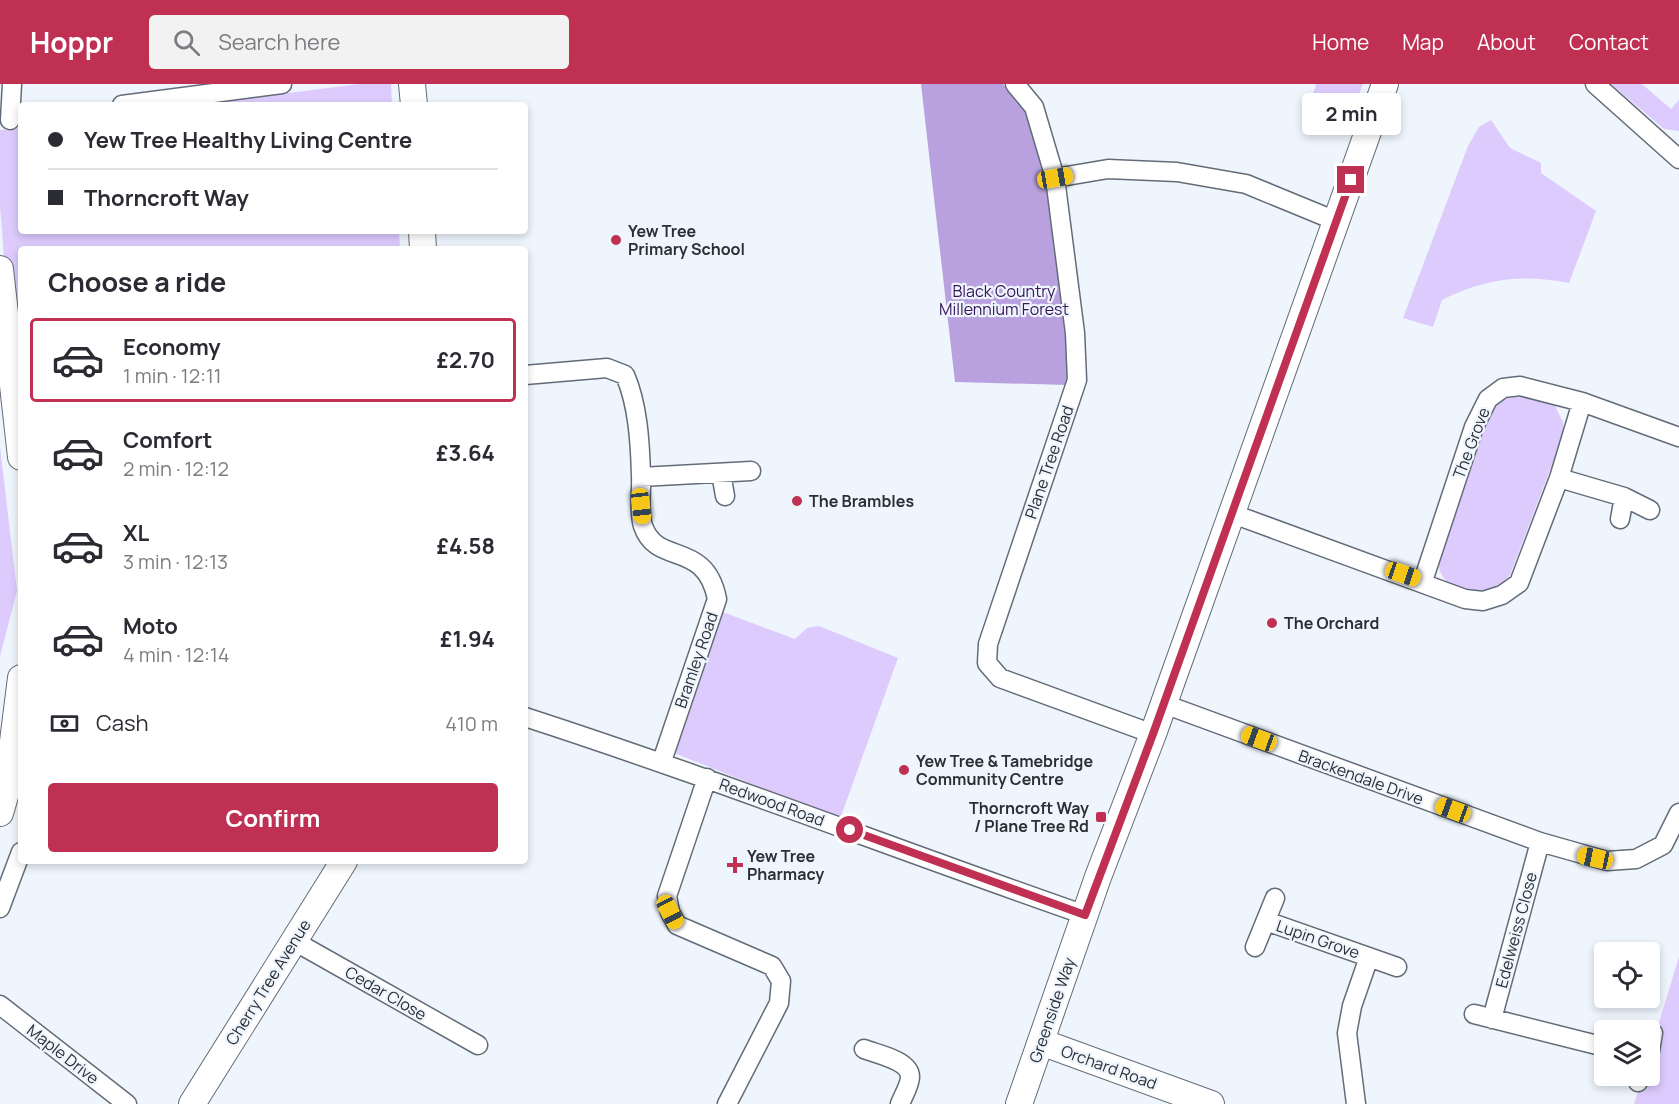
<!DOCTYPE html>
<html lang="en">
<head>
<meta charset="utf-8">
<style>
  :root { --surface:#fff; --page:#f2f2f3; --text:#2b2b33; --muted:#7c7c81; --line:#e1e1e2; --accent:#c03053 }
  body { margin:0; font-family:Manrope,sans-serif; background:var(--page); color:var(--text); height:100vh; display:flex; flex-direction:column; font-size:22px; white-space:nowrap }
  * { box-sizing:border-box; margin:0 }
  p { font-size:20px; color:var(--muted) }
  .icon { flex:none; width:33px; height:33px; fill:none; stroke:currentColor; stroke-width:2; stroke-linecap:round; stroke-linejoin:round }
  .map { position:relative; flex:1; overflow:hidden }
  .sheet { position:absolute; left:18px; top:162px; width:510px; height:618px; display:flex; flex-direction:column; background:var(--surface); border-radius:6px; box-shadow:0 3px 9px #0003 }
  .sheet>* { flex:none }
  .hud { position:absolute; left:18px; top:18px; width:510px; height:132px; border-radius:6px; box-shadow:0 3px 9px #0003; display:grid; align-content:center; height:132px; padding:0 30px; background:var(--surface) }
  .controls { position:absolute; left:1594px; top:858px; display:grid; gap:12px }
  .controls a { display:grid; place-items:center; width:66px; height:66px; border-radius:6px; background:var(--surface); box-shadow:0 3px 9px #0003; font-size:30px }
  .end { position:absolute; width:27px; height:27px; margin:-14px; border:8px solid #c03053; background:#fff; box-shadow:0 0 0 3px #fff }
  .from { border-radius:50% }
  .bubble { position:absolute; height:42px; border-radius:6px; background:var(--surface); box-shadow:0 3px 9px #0003; font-size:20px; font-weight:700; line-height:42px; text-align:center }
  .car { position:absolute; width:18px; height:36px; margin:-18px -9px; border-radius:8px; box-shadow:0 0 4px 2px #0007; background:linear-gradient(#f5c518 24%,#345 0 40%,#f5c518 0 76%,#345 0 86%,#f5c518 0) }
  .hud b { display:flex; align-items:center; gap:21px; height:57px; font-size:22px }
  .hud b+b { border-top:2px solid var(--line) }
  .hud i { width:15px; height:15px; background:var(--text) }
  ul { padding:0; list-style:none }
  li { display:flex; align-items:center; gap:18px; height:84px; margin:0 12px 9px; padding:0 18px; border:3px solid transparent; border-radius:6px }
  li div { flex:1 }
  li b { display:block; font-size:22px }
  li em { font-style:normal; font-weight:700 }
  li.active { border-color:var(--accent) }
  li>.icon { width:54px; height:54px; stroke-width:1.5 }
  h2 { padding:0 30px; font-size:27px; line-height:72px }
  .pay { display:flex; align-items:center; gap:15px; height:66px; padding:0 30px; font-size:22px }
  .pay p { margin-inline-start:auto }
  .action { display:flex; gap:12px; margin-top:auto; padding:12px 30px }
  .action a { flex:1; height:69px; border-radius:6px; background:var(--accent); color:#fff; font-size:24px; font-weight:700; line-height:69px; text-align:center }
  header { display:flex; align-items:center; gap:36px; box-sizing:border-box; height:84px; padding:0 30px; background:var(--accent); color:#fff }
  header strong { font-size:28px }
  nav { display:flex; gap:33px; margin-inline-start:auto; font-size:21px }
  .search { width:420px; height:54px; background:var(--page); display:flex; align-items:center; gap:15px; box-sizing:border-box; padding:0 21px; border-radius:6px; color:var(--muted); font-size:22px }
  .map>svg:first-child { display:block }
  .green { fill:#ddcbfd }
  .forest { fill:#b8a1de }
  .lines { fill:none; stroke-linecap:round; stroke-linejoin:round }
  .street-casing { stroke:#626c78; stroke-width:21 }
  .secondary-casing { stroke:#626c78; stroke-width:28 }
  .street { stroke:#fff; stroke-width:18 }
  .secondary { stroke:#fff; stroke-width:26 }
  .route { stroke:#c03053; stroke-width:8 }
  .poi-dot { fill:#c03053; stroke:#eef5fd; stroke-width:2 }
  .labels { text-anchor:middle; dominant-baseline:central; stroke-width:4.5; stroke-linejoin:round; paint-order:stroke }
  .poi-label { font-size:16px; font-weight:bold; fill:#2b2f34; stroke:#eef5fd; text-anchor:start }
  .park-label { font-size:16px; fill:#36145a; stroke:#eef5fd }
  .street-label { font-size:16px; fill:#2b2f34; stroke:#eef5fd }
</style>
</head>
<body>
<header>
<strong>Hoppr</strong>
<div class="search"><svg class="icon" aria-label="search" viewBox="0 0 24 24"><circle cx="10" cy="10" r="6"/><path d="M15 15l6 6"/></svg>Search here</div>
<nav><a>Home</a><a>Map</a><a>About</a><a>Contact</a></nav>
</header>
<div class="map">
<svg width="1679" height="1020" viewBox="0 0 1679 1020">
  <rect width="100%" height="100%" fill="#eef5fd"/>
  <path class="green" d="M359 0H391L392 21H197Z
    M1316 0H1363L1354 24 1313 10Z
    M1611 0H1642L1671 25 1679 16V47L1664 45Z
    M1491 36 1510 64 1541 79V89L1596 127 1569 199C1523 190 1485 194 1442 216L1433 243 1403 234 1468 62 1479 43Z
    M21 44V147H399L400 165H21V247H10L0 122V46Z
    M1522 308 1555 322 1563 338 1564 349 1510 491C1486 520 1431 510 1439 468L1488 333C1496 318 1505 310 1522 308Z
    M0 363 17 507 0 572Z
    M720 527 795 555 807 544 819 542 898 574 840 735 669 667Z
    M1679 873V1020H1634L1643 992H1650V968Z"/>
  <path class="forest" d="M921 0H1003L1026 26 1047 100 1066 249 1068 301 955 298Z"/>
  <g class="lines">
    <defs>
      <path id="street" d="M1015 0 1034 23 1055 94 1075 249 1077 296 988 560 987 579 1000 594 1153 650
        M1595 0 1679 75
        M122 21 282 0
        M10 36 12 0
        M1055 94 1108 85 1177 88 1246 100 1336 137
        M525 291 607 284 625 291C638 321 640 358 641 391 642 407 638 426 643 442 657 483 705 455 717 515L662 677
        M721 389 725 412
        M641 393 751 387
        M1559 394 1624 413 1650 426
        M1233 430 1465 515 1483 517 1502 511 1519 499 1559 394 1582 318
        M1620 435 1624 413
        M1423 497 1474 343 1488 315 1503 304 1520 302 1582 318 1679 353
        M1164 620 1540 758 1607 777 1636 775 1663 761 1679 729
        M525 633C713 694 898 766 1085 831
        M707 694 667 812 670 828 677 841 772 882 781 897 779 919 727 1020
        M0 824 21 768
        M1266 837 1397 883
        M294 857 478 961
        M1255 863 1275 814
        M0 921 127 1020
        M1474 930 1605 963
        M1492 935 1540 758
        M864 965C876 970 910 976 910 993 910 1001 903 1012 900 1020
        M1650 967 1653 949
        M1638 998 1641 992
        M1356 1020 1347 949 1352 922 1369 873"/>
      <path id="secondary" d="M412 0 414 21
        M422 147 423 165
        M0 185 21 373
        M0 729 7 705 21 594
        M1041 958 1211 1020
        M192 1020 344 777
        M1019 1020 1098 793 1153 650 1385 0"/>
    </defs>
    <use href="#street" class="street-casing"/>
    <use href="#secondary" class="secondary-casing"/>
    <use href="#street" class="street"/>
    <use href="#secondary" class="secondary"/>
  </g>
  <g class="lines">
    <path class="route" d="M850 746 1085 831 1153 650 1351 96"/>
  </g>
  <g class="poi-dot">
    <circle cx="616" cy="156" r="6"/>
    <circle cx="797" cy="417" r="6"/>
    <circle cx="1272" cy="539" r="6"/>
    <circle cx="904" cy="686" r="6"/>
    <rect x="1095" y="727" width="12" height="12" rx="3"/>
    <path d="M732 772h6v6h6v6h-6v6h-6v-6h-6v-6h6z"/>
  </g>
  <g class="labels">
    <g class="poi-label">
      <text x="628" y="147">Yew Tree<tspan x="628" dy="18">Primary School</tspan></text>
      <text x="809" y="417">The Brambles</text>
      <text x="1284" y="539">The Orchard</text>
      <text x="916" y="677">Yew Tree &amp; Tamebridge<tspan x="916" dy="18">Community Centre</tspan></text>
      <text x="1089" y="724" text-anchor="end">Thorncroft Way<tspan x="1089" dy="18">/ Plane Tree Rd</tspan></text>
      <text x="747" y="772">Yew Tree<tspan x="747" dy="18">Pharmacy</tspan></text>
    </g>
    <g class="park-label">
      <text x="1004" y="207">Black Country<tspan x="1004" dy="18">Millennium Forest</tspan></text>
    </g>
    <g class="street-label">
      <text transform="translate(1471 359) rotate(-69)">The Grove</text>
      <text transform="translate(1049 378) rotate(-71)">Plane Tree Road</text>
      <text transform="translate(696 576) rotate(-71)">Bramley Road</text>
      <text transform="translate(1361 693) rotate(20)">Brackendale Drive</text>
      <text transform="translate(772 718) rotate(20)">Redwood Road</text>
      <text transform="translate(1516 846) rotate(-75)">Edelweiss Close</text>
      <text transform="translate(1318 855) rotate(19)">Lupin Grove</text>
      <text transform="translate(268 898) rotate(-58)">Cherry Tree Avenue</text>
      <text transform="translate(386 909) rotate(30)">Cedar Close</text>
      <text transform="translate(1052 926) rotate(-71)">Greenside Way</text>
      <text transform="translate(63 970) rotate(38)">Maple Drive</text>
      <text transform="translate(1109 983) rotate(20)">Orchard Road</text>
    </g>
  </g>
</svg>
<div class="controls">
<a><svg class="icon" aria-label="locate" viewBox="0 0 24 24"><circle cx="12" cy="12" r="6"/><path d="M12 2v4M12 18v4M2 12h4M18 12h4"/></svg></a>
<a><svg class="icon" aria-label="layers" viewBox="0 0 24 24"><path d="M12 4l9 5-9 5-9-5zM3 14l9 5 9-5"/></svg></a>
</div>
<i class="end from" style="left:850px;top:746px"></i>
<i class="end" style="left:1351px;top:96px"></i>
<div class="bubble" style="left:1302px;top:9px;width:99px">2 min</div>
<i class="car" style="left:1055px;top:94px;rotate:80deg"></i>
<i class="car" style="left:641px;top:422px;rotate:173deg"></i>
<i class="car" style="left:1403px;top:490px;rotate:109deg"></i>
<i class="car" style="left:1259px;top:655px;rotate:290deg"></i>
<i class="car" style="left:1453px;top:726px;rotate:290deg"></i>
<i class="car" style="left:1595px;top:774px;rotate:282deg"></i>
<i class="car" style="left:670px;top:828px;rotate:152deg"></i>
<div class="hud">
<b><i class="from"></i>Yew Tree Healthy Living Centre</b>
<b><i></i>Thorncroft Way</b>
</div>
<section class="sheet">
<h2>Choose a ride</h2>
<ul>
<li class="active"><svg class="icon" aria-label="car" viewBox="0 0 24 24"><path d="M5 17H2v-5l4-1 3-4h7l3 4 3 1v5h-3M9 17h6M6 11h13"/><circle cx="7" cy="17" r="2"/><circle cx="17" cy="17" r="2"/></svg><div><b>Economy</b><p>1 min · 12:11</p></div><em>£2.70</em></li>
<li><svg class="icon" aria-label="car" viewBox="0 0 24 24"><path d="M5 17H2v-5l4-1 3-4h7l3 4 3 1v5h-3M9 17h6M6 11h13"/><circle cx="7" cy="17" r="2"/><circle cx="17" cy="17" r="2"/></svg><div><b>Comfort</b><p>2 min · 12:12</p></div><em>£3.64</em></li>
<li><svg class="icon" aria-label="car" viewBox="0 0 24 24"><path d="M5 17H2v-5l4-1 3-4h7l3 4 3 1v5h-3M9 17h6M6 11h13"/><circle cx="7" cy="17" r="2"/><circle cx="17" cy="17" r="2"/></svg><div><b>XL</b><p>3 min · 12:13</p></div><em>£4.58</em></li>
<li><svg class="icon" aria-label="car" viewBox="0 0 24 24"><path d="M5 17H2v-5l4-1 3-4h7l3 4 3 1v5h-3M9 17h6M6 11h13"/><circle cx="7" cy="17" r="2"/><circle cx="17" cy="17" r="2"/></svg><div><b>Moto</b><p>4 min · 12:14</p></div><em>£1.94</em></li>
</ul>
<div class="pay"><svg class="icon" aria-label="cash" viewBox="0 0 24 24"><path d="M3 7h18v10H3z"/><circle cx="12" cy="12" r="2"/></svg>Cash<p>410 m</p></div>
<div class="action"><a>Confirm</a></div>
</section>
</div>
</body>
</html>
